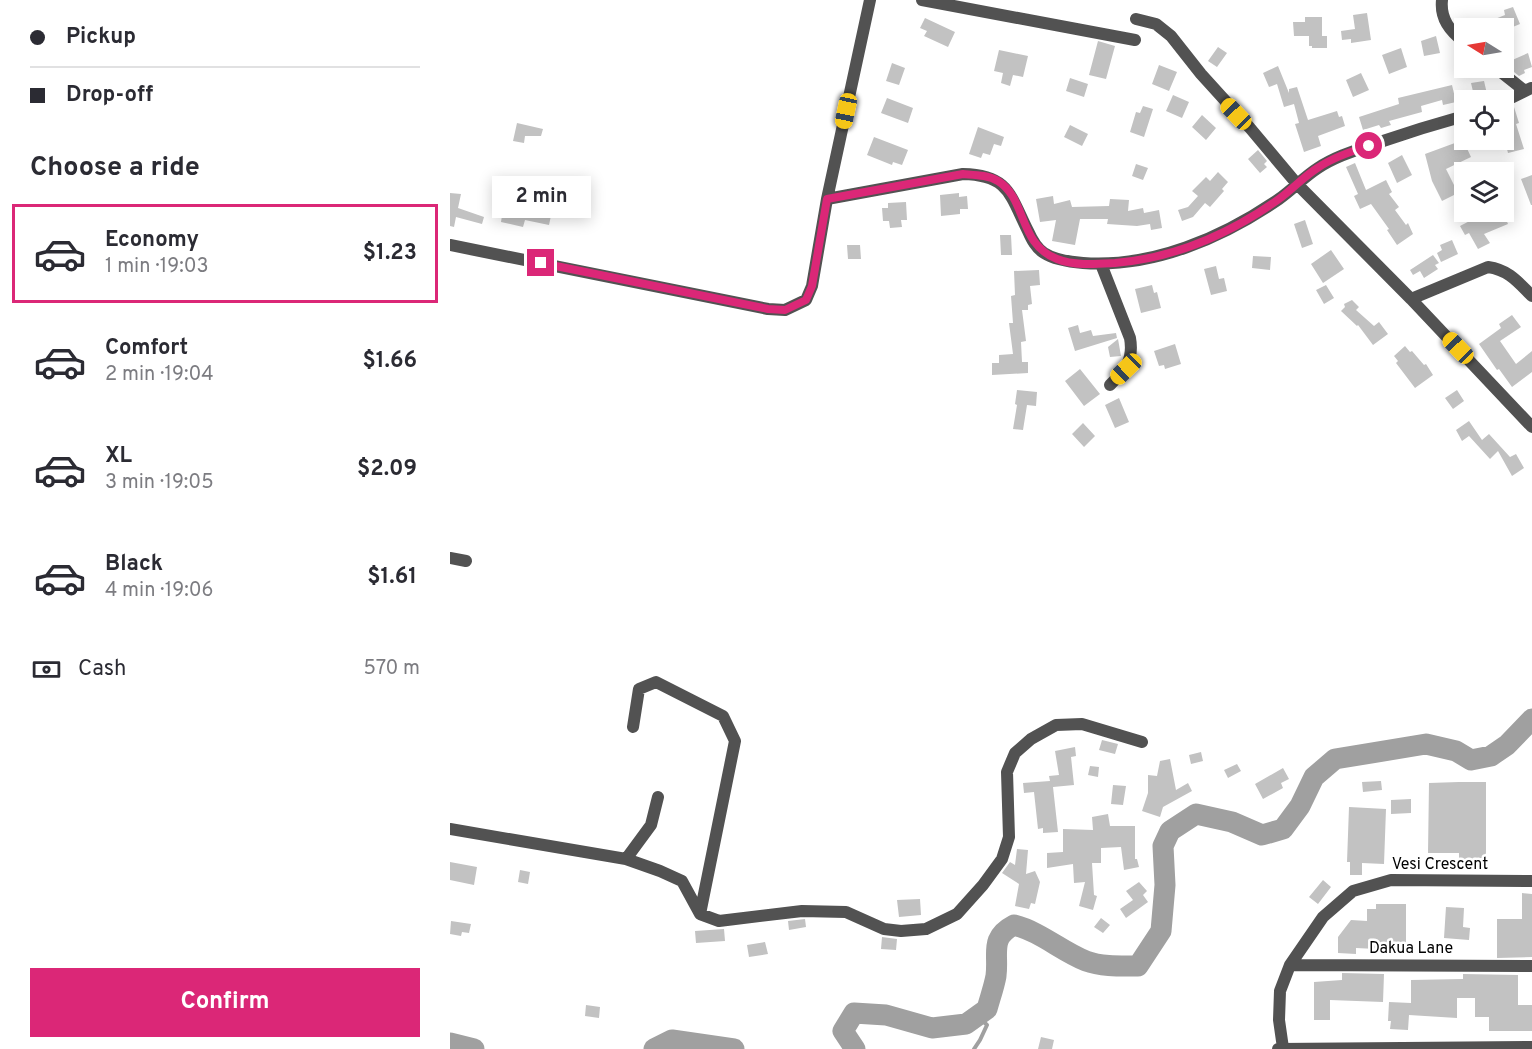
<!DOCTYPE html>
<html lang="en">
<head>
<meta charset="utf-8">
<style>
  :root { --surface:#fff; --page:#f2f2f3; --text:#2b2b33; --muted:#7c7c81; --line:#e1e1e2; --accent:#db2777 }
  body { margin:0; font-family:Overpass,sans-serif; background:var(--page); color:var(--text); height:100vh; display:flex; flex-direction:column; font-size:22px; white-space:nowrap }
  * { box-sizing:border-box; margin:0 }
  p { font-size:20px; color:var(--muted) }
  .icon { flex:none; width:33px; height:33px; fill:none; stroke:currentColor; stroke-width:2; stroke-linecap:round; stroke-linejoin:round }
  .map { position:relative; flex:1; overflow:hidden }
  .sheet { display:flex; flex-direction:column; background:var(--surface); width:450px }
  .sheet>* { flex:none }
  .hud { display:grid; align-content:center; height:132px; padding:0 30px; background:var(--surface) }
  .needle { width:39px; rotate:281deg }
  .tools { position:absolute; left:1004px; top:18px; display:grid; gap:12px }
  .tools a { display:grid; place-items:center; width:60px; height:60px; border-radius:0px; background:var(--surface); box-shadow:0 3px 15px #0003; font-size:30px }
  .end { position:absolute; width:27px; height:27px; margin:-14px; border:8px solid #db2777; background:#fff; box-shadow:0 0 0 3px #fff }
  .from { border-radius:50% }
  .bubble { position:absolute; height:42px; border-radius:0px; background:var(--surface); box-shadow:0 3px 15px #0003; font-size:20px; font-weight:700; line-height:42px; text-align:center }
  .car { position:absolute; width:18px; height:36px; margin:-18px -9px; border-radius:8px; box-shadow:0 0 4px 2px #0007; background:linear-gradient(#f5c518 24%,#345 0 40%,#f5c518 0 76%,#345 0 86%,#f5c518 0) }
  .hud b { display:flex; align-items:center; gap:21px; height:57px; font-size:22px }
  .hud b+b { border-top:2px solid var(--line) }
  .hud i { width:15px; height:15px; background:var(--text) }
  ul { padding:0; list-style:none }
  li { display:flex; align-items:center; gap:18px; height:99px; margin:0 12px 9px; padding:0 18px; border:3px solid transparent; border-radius:0px }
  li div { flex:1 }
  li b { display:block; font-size:22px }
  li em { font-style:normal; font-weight:700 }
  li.active { border-color:var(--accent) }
  li>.icon { width:54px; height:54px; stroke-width:1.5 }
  h2 { padding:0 30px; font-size:27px; line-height:72px }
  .pay { display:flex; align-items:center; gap:15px; height:66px; padding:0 30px; font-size:22px }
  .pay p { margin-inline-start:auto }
  .action { display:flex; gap:12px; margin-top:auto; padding:12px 30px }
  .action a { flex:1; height:69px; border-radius:0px; background:var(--accent); color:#fff; font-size:24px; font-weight:700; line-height:69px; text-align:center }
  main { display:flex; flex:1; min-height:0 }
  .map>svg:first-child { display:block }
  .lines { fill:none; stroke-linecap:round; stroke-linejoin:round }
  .stream { stroke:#a0a0a0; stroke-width:4 }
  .river { stroke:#a0a0a0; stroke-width:21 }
  .building { fill:#c2c2c2 }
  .minor { stroke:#525252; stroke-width:12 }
  .route { stroke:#db2777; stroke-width:8 }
  .labels { text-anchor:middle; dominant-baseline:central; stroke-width:5; stroke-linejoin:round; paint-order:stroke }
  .street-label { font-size:16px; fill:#000; stroke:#fff }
</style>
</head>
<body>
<main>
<section class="sheet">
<div class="hud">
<b><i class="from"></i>Pickup</b>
<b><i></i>Drop-off</b>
</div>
<h2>Choose a ride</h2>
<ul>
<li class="active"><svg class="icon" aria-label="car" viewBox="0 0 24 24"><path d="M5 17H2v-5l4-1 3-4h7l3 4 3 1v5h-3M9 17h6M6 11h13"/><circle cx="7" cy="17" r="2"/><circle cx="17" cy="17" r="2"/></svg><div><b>Economy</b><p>1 min · 19:03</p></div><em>$1.23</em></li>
<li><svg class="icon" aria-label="car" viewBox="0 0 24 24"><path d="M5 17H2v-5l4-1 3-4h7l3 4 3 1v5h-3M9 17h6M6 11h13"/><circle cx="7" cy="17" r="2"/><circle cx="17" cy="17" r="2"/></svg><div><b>Comfort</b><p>2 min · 19:04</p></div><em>$1.66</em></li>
<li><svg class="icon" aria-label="car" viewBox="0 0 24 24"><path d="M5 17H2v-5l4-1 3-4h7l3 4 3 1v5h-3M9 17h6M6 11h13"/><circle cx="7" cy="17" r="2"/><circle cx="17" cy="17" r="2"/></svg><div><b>XL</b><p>3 min · 19:05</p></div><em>$2.09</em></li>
<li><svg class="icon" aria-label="car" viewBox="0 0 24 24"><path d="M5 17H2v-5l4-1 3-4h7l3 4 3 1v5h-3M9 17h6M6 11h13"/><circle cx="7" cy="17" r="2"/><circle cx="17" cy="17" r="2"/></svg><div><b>Black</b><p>4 min · 19:06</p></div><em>$1.61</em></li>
</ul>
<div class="pay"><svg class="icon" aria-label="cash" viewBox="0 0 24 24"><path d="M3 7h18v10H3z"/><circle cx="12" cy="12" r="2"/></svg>Cash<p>570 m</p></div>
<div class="action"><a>Confirm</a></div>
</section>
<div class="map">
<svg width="1082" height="1049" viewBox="0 0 1082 1049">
  <rect width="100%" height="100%" fill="#fff"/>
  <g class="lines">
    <path class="stream" d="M524 1049 530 1040 537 1025 528 1016"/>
    <path class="river" d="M0 1043 24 1049
      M204 1049 222 1040 284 1049
      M405 1049 393 1031 404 1013 436 1015 482 1028 516 1024 537 1009C540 998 544 987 546 976 549 953 539 938 564 925 591 932 611 951 636 961 652 967 672 966 688 966L711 931 715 885 713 846 720 831 746 814 782 822 812 835 833 829 850 806 864 777 885 759 976 744 1006 751 1021 760 1041 756 1057 745 1082 719"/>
  </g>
  <path class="building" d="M1063 7 1070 24 1053 31V28H1048L1045 19 1055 15 1054 10Z
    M917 13 921 40 901 43V39L892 40 891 31 905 29 903 15Z
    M855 17H872V36H877V48H862V46H859V36H844L843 22H855Z
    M475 18 505 32 498 47 474 36 477 31 470 28Z
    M986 36 990 53 974 56 971 41Z
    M648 41 665 46 656 79 639 75Z
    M768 47 777 53 767 67 758 61Z
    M951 48 957 67 939 74 932 55Z
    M549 50 578 56 573 77 563 75 560 86 551 83 553 73 544 71Z
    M1078 53 1082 67 1074 70 1075 73 1069 76 1064 72 1060 61Z
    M442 63 455 68 449 85 436 81Z
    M709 65 727 72 719 91 702 84Z
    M828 66 839 93V89L847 87 858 120 887 111 889 117 892 116 895 126 868 136 871 146 854 152 845 124 849 123 844 104 834 107 827 84 819 87 813 73Z
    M911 73 919 90 903 97 896 80Z
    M620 78 638 84 634 97 616 91Z
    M1034 81 1038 98 1025 100 1021 83Z
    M1002 85 1006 102 993 105 992 100 971 106 972 112 939 121 941 125 931 128 929 125 913 130 909 117 949 104 948 98Z
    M723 95 739 102 732 118 716 111Z
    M437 98 463 108 458 123 431 113Z
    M693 106 703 109 694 137 680 132 686 112 690 113Z
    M1064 107 1069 123 1066 124 1074 149 1058 153 1054 138 1060 136 1055 119 1053 120V110Z
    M752 115 766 128 756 140 742 127Z
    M67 123 93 129 91 136H75L74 143 63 141Z
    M620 125 638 134 632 146 614 137Z
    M528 127 554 137 551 146 544 144 540 155 533 153 531 158 519 154Z
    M424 137 458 150 452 165 443 162 442 165 417 155Z
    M1013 140 1021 157 996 169 1008 193 992 201 982 181 975 154Z
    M808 150 817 161 814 164 817 167 810 173 798 159Z
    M952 155 962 175 947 183 938 163Z
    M905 163 916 190 936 180 942 192 939 194 949 207 945 210 956 225 958 223 963 234 947 245 937 230 939 229 921 204 910 209 904 196 908 194 896 167Z
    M686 164 698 168 693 180 682 176Z
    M768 172 778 182 772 189 774 191 760 207 755 203 743 217 732 221 728 210 738 207 748 196 742 191 756 177 760 181Z
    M1082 175V205H1081L1071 179Z
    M0 193 11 194 8 208 34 217 32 224 6 217 4 227 0 226Z
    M509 193V197L517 196 518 209H510V214L491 216 490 195Z
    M55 196 79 199 77 206 102 211 99 225 75 220 73 227 51 222Z
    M603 196 604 204 620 200 622 207 659 206 660 199 679 200 678 211 693 208 694 213 709 210 712 228 701 230 700 224 687 226 657 224 658 219H630L625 245 602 241 606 220 590 222 586 199Z
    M456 202 457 220H451L452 227 440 228 439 221H433L432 208H438V203Z
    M1037 212H1053L1058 224 1034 234 1040 243 1028 249 1019 233 1015 235 1010 226Z
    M855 220 863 244 852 248 844 224Z
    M550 235H561L562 255H551Z
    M1002 240 1008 254 991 262 987 253 992 250 990 245Z
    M397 245H410L411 259H398Z
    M881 250 894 269 873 283 861 264Z
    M983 255 989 263 985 265 988 269 974 278 970 271 963 275 960 270Z
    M803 256 821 257 820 270 802 268Z
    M766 266 769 279 774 278 777 291 761 295 754 269Z
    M589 270 590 285 580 286 582 304 578 305V310H572L576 341 571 342 572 362H578V373L542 375V363H549V355L563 354 559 323H563L561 296 565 295 564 271Z
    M702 285 704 293 707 292 711 308 691 313 685 289Z
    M876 285 884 298 874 304 866 290Z
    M902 300 909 307 906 310 924 326 929 322 938 334 923 345 908 325 907 326 891 311 895 307 894 304Z
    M1062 315 1071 327 1050 341 1066 364 1082 351V372L1062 387 1049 369 1047 370 1029 344 1051 328 1049 324Z
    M628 325 630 333 641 330 643 336 666 333 667 338 625 351 618 328Z
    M668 339 671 356 660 357 658 347Z
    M725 344 731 364 715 369 714 365 709 366 704 351Z
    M955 346 960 352 962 351 974 365 976 364 983 375 965 388 946 363 948 361 944 356Z
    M630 369 650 394 634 406 615 381Z
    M567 390 587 392 586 406 577 405 573 430 563 429 567 405 565 404Z
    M1007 390 1014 401 1003 409 995 398Z
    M669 398 679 422 665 428 655 405Z
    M1019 421 1032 440 1039 434 1060 457 1066 454 1074 468 1062 476 1048 451 1040 459 1019 436 1012 441 1006 430Z
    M633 423 645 436 634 447 622 434Z
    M652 740 668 744 665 754 649 750Z
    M625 747 626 756 621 757 624 785 603 787 608 832 593 833V828L588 829 584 792 574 793 573 783 600 781 599 776 609 775 605 751Z
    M751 752 753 761 741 764 739 755Z
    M720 759 726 790 738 783 742 791 713 807 710 817 692 811 698 793V775L707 776 710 761Z
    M787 764 791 771 778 778 774 770Z
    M640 766 649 767 648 777 638 775Z
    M833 768 839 779 831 783 833 788 813 799 805 784Z
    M931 781 932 790 913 792 912 782Z
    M1009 782H1036V865L1009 866V853H978L979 783Z
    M663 785 676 786 673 805 661 804Z
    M961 799V813L941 814V800Z
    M899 807 936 809 934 864 912 863V875H900V862H897Z
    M658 814 660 826H685V859H687L689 867 674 870 671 847 651 848V863H642L644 895 647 896 643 910 629 906 635 882 624 883 623 864 597 868V853L613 852V829L643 830 642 817Z
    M567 849 578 850 576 874 585 871 590 882 585 904 581 903 579 909 565 906 569 884 552 873 560 862 565 865Z
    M0 862 27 867 24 885 0 880Z
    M70 870 80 872 78 884 68 882Z
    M873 880 881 887 868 904 859 897Z
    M689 882 697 891 693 895 698 902 676 918 670 909 683 900 676 891Z
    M1072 893 1082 894V957L1047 958V919H1072Z
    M470 899 471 915 449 917 447 900Z
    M926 904H956V951H926V949L906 948V954L888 953V937L901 920 917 921V909H926Z
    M996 907 1014 908 1013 927 1020 928 1019 940 994 938Z
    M651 918 660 925 653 933 644 927Z
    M355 919 356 927 339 930 338 921Z
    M1 921 21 924 19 933 12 932 11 936 0 934Z
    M274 929 275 941 246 943 245 931Z
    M432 937 447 939 446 950 431 949Z
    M315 942 318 954 299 957 297 945Z
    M892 973 934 974 933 1002 880 1000V1020H864V982L892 980Z
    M1013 974 1068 975V1005H1082V1031H1039V1017H1025V998H1007V1018L959 1015 958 1030 940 1029 941 1021H938L939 1002 961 1003V980L1013 979Z
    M136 1005 150 1007 149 1018 135 1016Z
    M591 1037 604 1040 602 1049H588Z"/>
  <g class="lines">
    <path class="minor" d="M472 0 685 40
      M992 0C990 19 1000 31 1014 42
      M686 19 706 24 721 36 751 74 800 128 847 184 961 299 1082 427
      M1046 68 1075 91
      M1053 102 1081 88
      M377 199 513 174C559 175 560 195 578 231 582 240 586 248 594 253 605 260 620 262 633 263 703 268 772 238 829 199 843 189 854 177 868 168 886 156 907 150 927 143 956 133 985 124 1014 116
      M0 245 318 309 335 310 356 300 362 286 377 199 420 0
      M651 264 680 338C684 360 675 370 660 385
      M961 299 1038 267C1059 270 1068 282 1082 296
      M0 558 16 561
      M183 727 189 689 206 682 273 716 285 741 250 914
      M0 829 176 859 210 871 232 881 250 914 269 921 352 911 396 912 434 929 451 931 476 929 507 914 533 885 552 859 559 837 557 772 565 753 581 739 606 725 632 724 692 742
      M176 859 201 825 208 797
      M840 965 1082 966
      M833 1048 829 1020 830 991 840 965 873 917 903 891 941 880 1082 881
      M828 1049 1082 1047"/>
  </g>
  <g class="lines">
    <path class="route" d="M91 263 318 309 335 310 356 300 362 286 377 199 513 174C525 175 538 175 548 181 577 199 568 244 607 259 624 266 647 264 665 263 725 258 781 233 829 199 843 189 854 176 869 167 884 157 902 151 919 146"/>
  </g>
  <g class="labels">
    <g class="street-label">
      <text x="990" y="865">Vesi Crescent</text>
      <text x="961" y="949">Dakua Lane</text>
    </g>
  </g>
</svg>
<div class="tools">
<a><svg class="needle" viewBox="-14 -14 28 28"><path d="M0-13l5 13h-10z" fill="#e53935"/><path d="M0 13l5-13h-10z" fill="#7c7c81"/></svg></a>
<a><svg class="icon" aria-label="locate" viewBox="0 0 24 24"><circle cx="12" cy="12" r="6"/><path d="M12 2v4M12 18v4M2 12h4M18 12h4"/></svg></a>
<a><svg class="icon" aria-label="layers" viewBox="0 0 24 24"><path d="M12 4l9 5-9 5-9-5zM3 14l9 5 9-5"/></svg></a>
</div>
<i class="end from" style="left:919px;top:146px"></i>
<i class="end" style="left:91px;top:263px"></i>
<div class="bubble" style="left:42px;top:176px;width:99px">2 min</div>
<i class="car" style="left:396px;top:111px;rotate:192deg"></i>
<i class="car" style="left:786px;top:114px;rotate:316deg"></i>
<i class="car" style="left:1008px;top:348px;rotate:316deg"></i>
<i class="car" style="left:676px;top:369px;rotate:226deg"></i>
</div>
</main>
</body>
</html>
